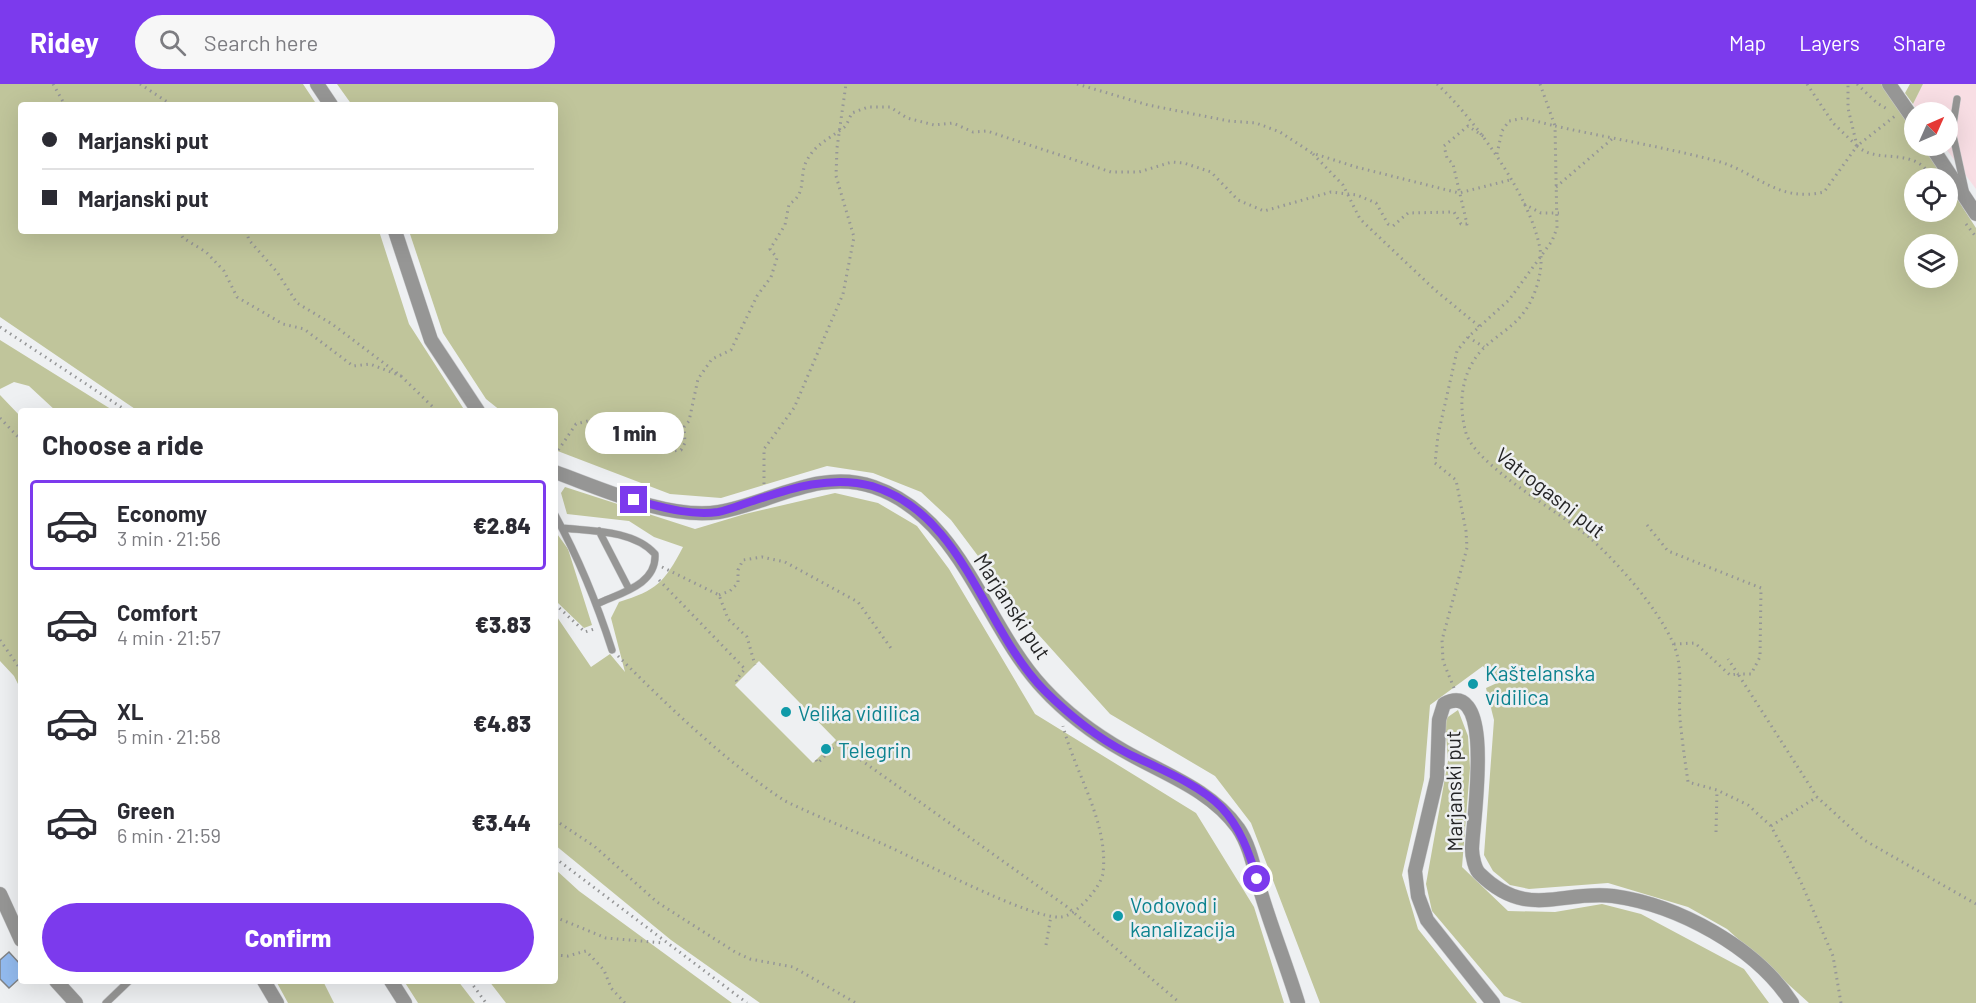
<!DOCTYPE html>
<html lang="en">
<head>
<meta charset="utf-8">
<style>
  :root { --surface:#fff; --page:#f7f7f7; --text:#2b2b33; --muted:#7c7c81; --line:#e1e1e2; --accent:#7c3aed }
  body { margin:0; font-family:Barlow,sans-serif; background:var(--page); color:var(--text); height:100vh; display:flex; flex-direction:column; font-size:22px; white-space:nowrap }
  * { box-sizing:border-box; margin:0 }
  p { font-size:20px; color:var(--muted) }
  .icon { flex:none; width:33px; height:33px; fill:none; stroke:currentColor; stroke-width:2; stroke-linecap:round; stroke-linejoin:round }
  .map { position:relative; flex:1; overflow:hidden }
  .details { position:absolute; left:18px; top:324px; width:540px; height:576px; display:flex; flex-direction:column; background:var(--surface); border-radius:6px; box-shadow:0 6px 24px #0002 }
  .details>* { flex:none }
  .guide { position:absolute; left:18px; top:18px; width:540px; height:132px; border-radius:6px; box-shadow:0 6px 24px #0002; display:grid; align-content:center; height:132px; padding:0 24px; background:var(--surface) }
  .needle { width:39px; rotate:45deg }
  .buttons { position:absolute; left:1904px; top:18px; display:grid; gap:12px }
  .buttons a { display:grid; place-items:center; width:54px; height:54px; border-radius:50%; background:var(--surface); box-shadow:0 6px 24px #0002; font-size:30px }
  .end { position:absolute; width:27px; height:27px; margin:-14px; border:8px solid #7c3aed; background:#fff; box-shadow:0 0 0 3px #fff }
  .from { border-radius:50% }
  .bubble { position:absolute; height:42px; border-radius:21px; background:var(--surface); box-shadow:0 6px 24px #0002; font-size:20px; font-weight:800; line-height:42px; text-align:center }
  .guide b { display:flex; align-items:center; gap:21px; height:57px; font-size:22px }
  .guide b+b { border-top:2px solid var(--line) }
  .guide i { width:15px; height:15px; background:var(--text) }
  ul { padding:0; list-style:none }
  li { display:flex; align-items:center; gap:18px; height:90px; margin:0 12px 9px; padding:0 12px; border:3px solid transparent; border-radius:6px }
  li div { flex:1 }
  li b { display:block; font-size:22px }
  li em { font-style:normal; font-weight:800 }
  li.current { border-color:var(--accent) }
  li>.icon { width:54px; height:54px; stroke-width:1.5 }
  h2 { padding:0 24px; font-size:27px; line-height:72px }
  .primary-button { display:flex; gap:12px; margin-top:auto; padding:12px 24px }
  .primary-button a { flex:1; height:69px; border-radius:36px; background:var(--accent); color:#fff; font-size:24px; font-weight:800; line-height:69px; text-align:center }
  header { display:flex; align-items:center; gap:36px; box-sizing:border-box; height:84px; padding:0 30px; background:var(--accent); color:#fff }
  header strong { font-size:28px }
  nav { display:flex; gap:33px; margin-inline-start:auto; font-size:21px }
  .search { width:420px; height:54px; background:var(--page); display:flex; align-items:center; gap:15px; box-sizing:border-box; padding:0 21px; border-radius:33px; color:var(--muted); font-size:22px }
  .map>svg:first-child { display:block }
  .education { fill:#f8dee4 }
  .green { fill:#c0c59b; fill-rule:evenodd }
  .building { fill:#93bbef; stroke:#818385; stroke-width:1.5 }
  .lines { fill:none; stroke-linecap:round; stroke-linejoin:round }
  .lane-casing { stroke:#cacbcd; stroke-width:8 }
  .street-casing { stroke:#cacbcd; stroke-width:15 }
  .path { stroke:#959697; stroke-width:3; stroke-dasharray:1.5 4.5; stroke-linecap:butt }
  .lane { stroke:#969695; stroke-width:7 }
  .street { stroke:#969695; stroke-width:14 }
  .route { stroke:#7c3aed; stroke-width:8 }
  .culture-dot { fill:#0f9aa8; stroke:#eef0f2; stroke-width:2 }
  .labels { text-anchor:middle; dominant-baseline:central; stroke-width:5; stroke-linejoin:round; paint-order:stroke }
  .street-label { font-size:21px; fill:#242425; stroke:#eef0f2 }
  .culture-label { font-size:21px; fill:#0d838f; stroke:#eef0f2; text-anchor:start }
</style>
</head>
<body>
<header>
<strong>Ridey</strong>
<div class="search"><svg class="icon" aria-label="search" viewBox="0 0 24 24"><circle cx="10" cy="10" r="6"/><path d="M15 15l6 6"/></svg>Search here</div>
<nav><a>Map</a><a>Layers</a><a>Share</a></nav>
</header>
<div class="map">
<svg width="1976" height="919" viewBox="0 0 1976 919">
  <rect width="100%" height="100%" fill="#eef0f2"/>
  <path class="education" d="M1923 0H1976V105L1944 62H1947V28H1919L1913 20Z"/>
  <path class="green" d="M0 0H303L317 21H21V147H379L409 240 465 327H138L0 233Z
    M337 0H1883L1914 47V62H1923L1944 94H1914V128H1947V99L1976 144V919H1809L1727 845 1688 823 1608 799 1529 805 1510 801 1493 787 1484 771 1494 636 1486 604 1497 599 1483 582 1430 621 1424 696 1402 791 1418 845 1477 919H1320L1251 739 1215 692 1110 630 1029 540 951 436 921 408 873 389 827 382 721 414 670 410 555 366V327H501L486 315 443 249 409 147H555V21H352ZM1914 160H1947V194H1914Z
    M1910 0H1923L1913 20 1905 9Z
    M0 256 114 327H56L29 302 14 298 0 305Z
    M0 311 21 333V606L14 592 0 577Z
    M565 403 695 445 745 430 835 409 878 419 917 442 949 485 1035 630 1196 729 1254 823 1284 919H760L671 856 555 761V530L591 583 610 570 625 588 611 534 619 518C657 506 664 499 683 463L654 453 629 437 567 430 561 409ZM759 577 836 656 813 679 735 601Z
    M555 447 568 465 592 541 584 544 558 519 555 503Z
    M1458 626 1468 652 1470 684 1462 783 1508 827 1555 828 1602 820 1641 830 1744 885 1769 919H1522L1504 912 1432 827 1426 800 1448 677 1445 635Z
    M555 785 579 807 732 919H506L489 897H555Z
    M276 897H323L334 919H288Z
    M404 897H458L475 919H418Z"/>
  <path class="building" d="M9 868 21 881V893L9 904 0 895V876Z"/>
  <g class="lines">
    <defs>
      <path id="lane" d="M1957 15 1952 47 1965 106
        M555 431C579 475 597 519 612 566
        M562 444C591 447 634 446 655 470 657 501 620 509 597 520
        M599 447 629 505
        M106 919 129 897"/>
      <path id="street" d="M317 0 331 21
        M1889 0 1914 36
        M1931 62 1976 130
        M395 147 431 256 478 327
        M555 388C602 405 669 436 719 428 771 419 819 384 874 403 962 433 984 541 1043 604 1066 629 1094 650 1124 667 1164 690 1210 705 1238 744 1251 763 1255 790 1262 812 1273 848 1287 883 1298 919
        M0 810 21 856
        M56 897 76 919
        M264 897 277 919
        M391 897 405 919
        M1493 919 1427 836 1418 812 1415 787 1437 694 1439 636 1444 620C1497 592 1472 742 1472 765 1472 772 1475 786 1480 790 1527 836 1560 806 1613 812 1678 821 1756 863 1792 919"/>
    </defs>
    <use href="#lane" class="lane-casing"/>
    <use href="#street" class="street-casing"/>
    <path class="path" d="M53 0 65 21
      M140 0 172 21
      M1077 0 1148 21 1229 37 1256 39 1280 48 1312 69 1356 83 1459 109 1510 96
      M1437 0C1475 35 1537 120 1541 173 1542 192 1534 217 1521 232 1512 243 1497 252 1487 261 1462 283 1457 317 1466 349 1476 382 1560 428 1589 453 1618 479 1657 523 1673 559 1684 583 1678 610 1680 635 1682 656 1685 677 1688 698L1717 706 1748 721 1771 742 1800 796 1833 872 1841 919
      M1540 0 1555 42
      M1807 0 1833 39 1857 62 1895 32
      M1857 0 1877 19 1889 26
      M1857 62C1875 78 1900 67 1920 80 1925 83 1929 90 1933 94
      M1313 70 1343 101 1360 135 1435 206 1480 243
      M1497 70 1502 47 1509 37 1524 34 1555 42
      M1556 103 1612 55
      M1524 120 1541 129H1559
      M1966 140 1976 153
      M179 147 183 154 206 168 224 187 237 213 283 240 304 245 353 282 370 280 401 292
      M246 147 249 156 277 188 297 219 332 240 401 292 437 327
      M0 243 127 327
      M1468 253 1484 263
      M0 334 21 356
      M555 371 576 340 619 329 672 367 681 366 685 359 684 343 689 337 698 295 712 275 731 266 757 212 771 193 777 174 770 165 785 141 789 120C807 110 799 93 806 78 815 60 828 56 843 44 847 42 849 34 852 29L868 23H890L907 34 934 41 953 39 973 48 987 47 1111 88H1139L1172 78 1184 79 1211 88 1238 116 1264 127 1331 108 1357 111 1376 119 1388 140 1393 142 1408 129 1454 128 1461 140H1467L1453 80 1447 74 1444 62 1468 42 1486 54
      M764 400V365L794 324 843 210 854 153 836 92 837 64 846 0
      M1647 441 1668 467 1761 504 1760 573 1751 590H1738L1728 575
      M662 483 719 511 728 535 747 553 755 581
      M659 496 745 585 736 596 737 598
      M719 511 730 507 738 499V486L743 476 762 473 785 478 858 518 893 567
      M555 520 585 548 594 545
      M0 556 21 586
      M1674 560 1695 559 1730 591 1738 590 1817 713 1864 756 1976 820
      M618 572C668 622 726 678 785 717 818 733 852 746 885 761 919 776 1032 836 1061 833 1076 832 1101 803 1103 789 1109 739 1075 689 1063 642
      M1454 604 1443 577 1442 556 1467 464 1466 447 1456 396 1435 379 1438 351 1457 267 1468 253 1509 216 1552 157 1557 144 1555 42C1609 54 1664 63 1717 77 1757 88 1777 119 1824 108L1857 62 1848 24V0
      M816 676 818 679 837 659 1066 822 1180 919
      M555 736 594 762 657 818 735 868 750 875 793 883 856 919
      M1771 742 1817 713
      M1716 748 1717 706
      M555 774 747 919
      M555 833 606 854 664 859
      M1046 861 1051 832
      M555 871 568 872 586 867 604 886 611 904 625 919
      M470 897 486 919"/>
    <use href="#lane" class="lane"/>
    <use href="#street" class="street"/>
  </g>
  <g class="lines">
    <path class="route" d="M634 416C661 423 690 432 718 428 730 426 742 420 753 417 791 404 832 391 872 402 964 430 983 544 1044 606 1068 630 1096 653 1127 669 1155 683 1199 700 1221 723 1240 743 1249 768 1257 795"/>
  </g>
  <g class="culture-dot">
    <circle cx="1473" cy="600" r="6"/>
    <circle cx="786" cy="628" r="6"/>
    <circle cx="826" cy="665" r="6"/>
    <circle cx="1118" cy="832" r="6"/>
  </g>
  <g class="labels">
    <g class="street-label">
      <text transform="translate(1551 408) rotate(38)">Vatrogasni put</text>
      <text transform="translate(1013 522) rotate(57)">Marjanski put</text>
      <text transform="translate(1453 707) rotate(-91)">Marjanski put</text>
    </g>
    <g class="culture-label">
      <text x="1485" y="588">Kaštelanska<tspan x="1485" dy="24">vidilica</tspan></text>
      <text x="798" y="628">Velika vidilica</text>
      <text x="838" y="665">Telegrin</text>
      <text x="1130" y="820">Vodovod i<tspan x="1130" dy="24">kanalizacija</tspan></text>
    </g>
  </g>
</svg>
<div class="buttons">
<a><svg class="needle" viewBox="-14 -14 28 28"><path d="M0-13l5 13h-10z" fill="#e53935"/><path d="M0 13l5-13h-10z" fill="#7c7c81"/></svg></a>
<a><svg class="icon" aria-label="locate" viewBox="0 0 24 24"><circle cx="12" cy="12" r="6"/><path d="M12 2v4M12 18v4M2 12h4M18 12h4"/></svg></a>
<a><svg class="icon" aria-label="layers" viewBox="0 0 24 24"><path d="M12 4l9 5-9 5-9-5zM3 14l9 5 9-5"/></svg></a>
</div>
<i class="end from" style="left:1257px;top:795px"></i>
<i class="end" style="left:634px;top:416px"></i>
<div class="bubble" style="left:585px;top:328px;width:99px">1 min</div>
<div class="guide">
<b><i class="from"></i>Marjanski put</b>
<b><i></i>Marjanski put</b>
</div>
<section class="details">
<h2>Choose a ride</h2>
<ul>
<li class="current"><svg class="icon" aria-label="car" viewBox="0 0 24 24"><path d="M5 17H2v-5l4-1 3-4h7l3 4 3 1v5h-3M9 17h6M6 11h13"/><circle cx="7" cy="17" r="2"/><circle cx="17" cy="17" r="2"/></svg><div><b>Economy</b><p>3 min · 21:56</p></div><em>€2.84</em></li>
<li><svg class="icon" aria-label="car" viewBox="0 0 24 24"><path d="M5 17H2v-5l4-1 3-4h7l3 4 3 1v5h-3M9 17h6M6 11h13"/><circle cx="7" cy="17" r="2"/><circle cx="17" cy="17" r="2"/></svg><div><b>Comfort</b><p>4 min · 21:57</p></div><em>€3.83</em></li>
<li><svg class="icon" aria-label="car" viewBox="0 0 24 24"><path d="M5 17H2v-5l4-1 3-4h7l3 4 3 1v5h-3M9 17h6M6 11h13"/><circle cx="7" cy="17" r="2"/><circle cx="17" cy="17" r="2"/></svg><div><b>XL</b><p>5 min · 21:58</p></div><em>€4.83</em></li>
<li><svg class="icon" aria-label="car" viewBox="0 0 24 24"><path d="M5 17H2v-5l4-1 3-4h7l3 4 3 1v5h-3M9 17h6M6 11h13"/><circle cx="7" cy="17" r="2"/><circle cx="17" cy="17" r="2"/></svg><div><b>Green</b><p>6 min · 21:59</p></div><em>€3.44</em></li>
</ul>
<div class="primary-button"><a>Confirm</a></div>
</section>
</div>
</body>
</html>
